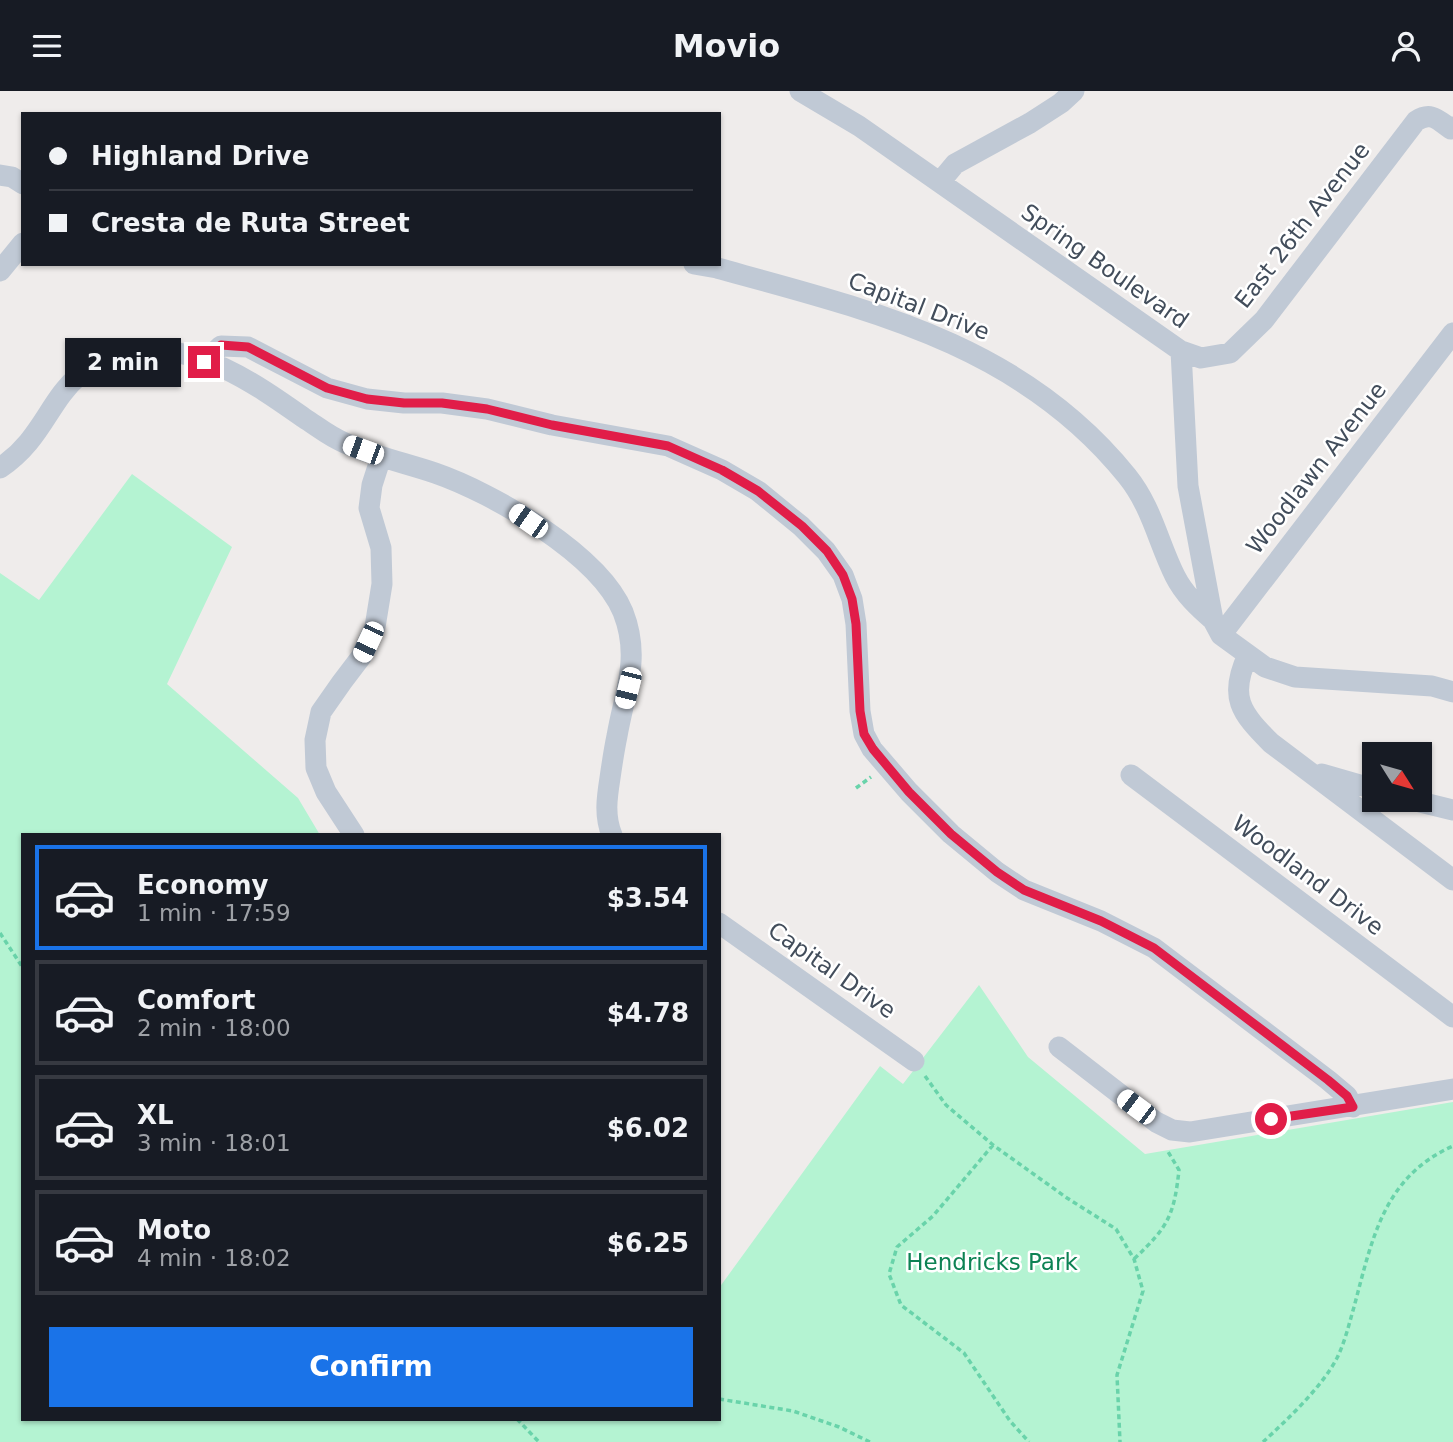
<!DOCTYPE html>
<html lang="en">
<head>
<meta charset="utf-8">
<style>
  :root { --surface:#171b24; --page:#242831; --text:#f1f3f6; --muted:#9ea1a6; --line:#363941; --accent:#1a73e8 }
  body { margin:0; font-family:"DejaVu Sans",sans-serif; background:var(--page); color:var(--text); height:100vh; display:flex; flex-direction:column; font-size:26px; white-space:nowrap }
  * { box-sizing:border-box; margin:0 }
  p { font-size:23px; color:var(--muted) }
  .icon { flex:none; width:38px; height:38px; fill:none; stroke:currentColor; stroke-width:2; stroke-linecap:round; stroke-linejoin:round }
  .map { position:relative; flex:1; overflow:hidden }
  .drawer { position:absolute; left:21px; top:742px; width:700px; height:588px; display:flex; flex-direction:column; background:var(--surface); border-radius:0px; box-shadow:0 2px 5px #0004 }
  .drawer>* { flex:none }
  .guide { position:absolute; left:21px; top:21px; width:700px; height:154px; border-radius:0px; box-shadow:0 2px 5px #0004; display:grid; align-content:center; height:154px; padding:0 28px; background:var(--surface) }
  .needle { width:46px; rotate:127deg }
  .tools { position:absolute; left:1362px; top:651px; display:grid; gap:14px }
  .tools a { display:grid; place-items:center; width:70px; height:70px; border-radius:0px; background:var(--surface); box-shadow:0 2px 5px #0004; font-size:35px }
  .end { position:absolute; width:32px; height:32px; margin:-16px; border:9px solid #e11d48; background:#fff; box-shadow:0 0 0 4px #fff }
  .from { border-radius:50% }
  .bubble { position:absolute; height:49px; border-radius:0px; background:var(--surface); box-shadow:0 2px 5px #0004; font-size:23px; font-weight:600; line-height:49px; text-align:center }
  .car { position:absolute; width:21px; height:42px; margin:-21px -10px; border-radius:9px; box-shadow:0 0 5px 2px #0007; background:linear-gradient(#fff 24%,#345 0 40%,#fff 0 76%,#345 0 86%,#fff 0) }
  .guide b { display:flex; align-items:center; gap:24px; height:66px; font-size:26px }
  .guide b+b { border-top:2px solid var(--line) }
  .guide i { width:18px; height:18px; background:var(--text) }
  ul { padding:12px 0 0; list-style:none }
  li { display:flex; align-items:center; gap:21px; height:105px; margin:0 14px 10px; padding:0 14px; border:4px solid var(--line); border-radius:0px }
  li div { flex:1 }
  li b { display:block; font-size:26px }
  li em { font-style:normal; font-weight:600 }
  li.active { border-color:var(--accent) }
  li>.icon { width:63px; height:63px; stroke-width:1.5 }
  .cta { display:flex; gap:14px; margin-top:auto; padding:14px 28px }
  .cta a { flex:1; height:80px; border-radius:0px; background:var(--accent); color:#fff; font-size:28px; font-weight:600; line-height:80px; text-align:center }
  header { display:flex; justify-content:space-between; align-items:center; height:91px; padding:0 28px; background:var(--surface); font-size:32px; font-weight:600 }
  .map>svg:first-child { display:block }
  .green { fill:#b4f3d2 }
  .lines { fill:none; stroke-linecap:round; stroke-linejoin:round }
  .path { stroke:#69d3aa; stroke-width:3.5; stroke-dasharray:5 3.5; stroke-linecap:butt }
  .street { stroke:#c0c9d5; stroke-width:21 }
  .route { stroke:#e11d48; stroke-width:9 }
  .labels { text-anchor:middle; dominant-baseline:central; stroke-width:5; stroke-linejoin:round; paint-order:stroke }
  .street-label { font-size:23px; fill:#424d5b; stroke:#fff }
  .park-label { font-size:23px; fill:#0d8254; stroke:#fff }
</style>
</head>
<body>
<header><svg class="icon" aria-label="menu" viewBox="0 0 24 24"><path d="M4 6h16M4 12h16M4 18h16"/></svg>Movio<svg class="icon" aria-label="person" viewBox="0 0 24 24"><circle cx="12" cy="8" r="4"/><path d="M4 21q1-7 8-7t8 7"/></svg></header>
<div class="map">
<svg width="1453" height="1351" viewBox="0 0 1453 1351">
  <rect width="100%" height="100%" fill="#efeceb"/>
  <path class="green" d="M132 383 232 456 167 593 298 707 320 744H23V1328H719V1197L880 975 903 993 979 894 1028 966 1145 1063 1453 1011V1351H0V482L39 509Z"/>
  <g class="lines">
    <path class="path" d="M856 697 871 686
      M0 842 23 877
      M925 985 946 1014 993 1054 1067 1107 1116 1138 1134 1168 1143 1200 1117 1284 1120 1351
      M993 1054 933 1125 897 1156 889 1183 901 1214 964 1262 1010 1330 1029 1351
      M1134 1168C1168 1136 1174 1125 1179 1079L1167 1059
      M719 1308 793 1320 839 1336 870 1351
      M517 1328 539 1351
      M1263 1351C1287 1329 1322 1296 1337 1267 1345 1251 1349 1233 1354 1216 1372 1149 1383 1086 1453 1055"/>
    <path class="street" d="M800 0 859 35 1181 260 1188 395 1213 529 1221 544 1265 576 1295 586 1432 595 1453 601
      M0 84 12 86 23 93
      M940 91 955 73 1030 32 1061 12 1074 0
      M694 173 717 177C870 219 1022 254 1127 385 1152 416 1158 451 1175 485 1184 503 1198 516 1213 529
      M0 180 23 152
      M1181 260 1201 267 1230 262 1264 229 1416 30C1431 20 1438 29 1451 38L1453 36
      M204 271 221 255 248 256 327 297 367 308 404 312H442L487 318 552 334 668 355 722 379 758 400 801 435 826 460 843 484 852 508 856 533 860 620 864 643 872 658 909 701 951 743 997 781 1024 799 1101 830 1154 857 1328 989 1347 1005 1353 1016
      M0 377C60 337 48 274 136 261 197 251 257 294 304 327 318 336 330 346 345 352 373 365 405 372 435 382 493 402 599 463 623 521 641 567 625 599 617 645 614 659 612 673 610 687 607 706 604 725 612 744
      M1221 544 1453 242
      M1248 564C1228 606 1241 622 1271 652L1453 789
      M1322 683 1374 698
      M1131 684 1453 926
      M1412 709 1453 719
      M354 744 326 701 316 677 315 649 321 621 342 591 361 566 375 536 382 493 381 457 369 417 372 394 381 366
      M719 832 914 970
      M1059 956 1156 1031 1172 1039 1190 1041 1453 998"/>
  </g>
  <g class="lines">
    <path class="route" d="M204 271 221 254 248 256 327 297 367 308 404 312H442L487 318 552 334 668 355 722 379 758 400 802 435 827 460 843 484 852 508 856 533 860 620 864 643 873 658 909 701 951 743 997 781 1024 799 1101 830 1154 857 1328 989 1347 1005 1353 1016 1271 1028"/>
  </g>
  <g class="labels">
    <g class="street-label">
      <text transform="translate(1302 134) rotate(-52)">East 26th Avenue</text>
      <text transform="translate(1105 175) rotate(35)">Spring Boulevard</text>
      <text transform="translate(919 215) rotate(21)">Capital Drive</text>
      <text transform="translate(1316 377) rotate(-52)">Woodlawn Avenue</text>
      <text transform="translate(1308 784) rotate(37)">Woodland Drive</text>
      <text transform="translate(832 879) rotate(35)">Capital Drive</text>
    </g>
    <g class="park-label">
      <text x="992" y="1171">Hendricks Park</text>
    </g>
  </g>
</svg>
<div class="tools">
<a><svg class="needle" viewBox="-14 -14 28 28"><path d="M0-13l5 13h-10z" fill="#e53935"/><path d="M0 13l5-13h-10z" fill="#9ea1a6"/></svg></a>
</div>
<i class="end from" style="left:1271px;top:1028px"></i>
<i class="end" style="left:204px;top:271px"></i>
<div class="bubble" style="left:65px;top:247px;width:116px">2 min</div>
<i class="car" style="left:363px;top:359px;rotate:290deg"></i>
<i class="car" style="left:528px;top:430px;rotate:305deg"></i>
<i class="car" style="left:368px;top:551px;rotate:205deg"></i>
<i class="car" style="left:628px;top:597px;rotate:194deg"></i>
<i class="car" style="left:1136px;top:1016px;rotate:307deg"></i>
<div class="guide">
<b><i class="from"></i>Highland Drive</b>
<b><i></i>Cresta de Ruta Street</b>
</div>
<section class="drawer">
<ul>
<li class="active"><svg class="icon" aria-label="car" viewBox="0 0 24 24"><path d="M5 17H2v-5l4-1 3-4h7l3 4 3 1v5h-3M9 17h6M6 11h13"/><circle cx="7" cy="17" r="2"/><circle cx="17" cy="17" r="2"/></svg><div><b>Economy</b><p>1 min · 17:59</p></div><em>$3.54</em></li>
<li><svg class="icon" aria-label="car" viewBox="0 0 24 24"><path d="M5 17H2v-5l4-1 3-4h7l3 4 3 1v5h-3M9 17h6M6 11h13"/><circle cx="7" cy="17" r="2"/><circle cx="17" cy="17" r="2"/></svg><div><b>Comfort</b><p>2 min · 18:00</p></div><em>$4.78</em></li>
<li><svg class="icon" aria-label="car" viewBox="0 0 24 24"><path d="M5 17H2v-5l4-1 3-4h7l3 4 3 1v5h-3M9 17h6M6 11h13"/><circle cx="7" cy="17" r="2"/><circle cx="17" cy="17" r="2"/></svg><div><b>XL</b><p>3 min · 18:01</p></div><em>$6.02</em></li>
<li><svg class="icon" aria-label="car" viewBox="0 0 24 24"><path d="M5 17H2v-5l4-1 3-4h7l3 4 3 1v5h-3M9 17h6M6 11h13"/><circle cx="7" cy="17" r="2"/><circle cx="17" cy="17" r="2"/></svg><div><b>Moto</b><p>4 min · 18:02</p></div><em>$6.25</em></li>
</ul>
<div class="cta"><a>Confirm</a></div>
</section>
</div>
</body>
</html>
